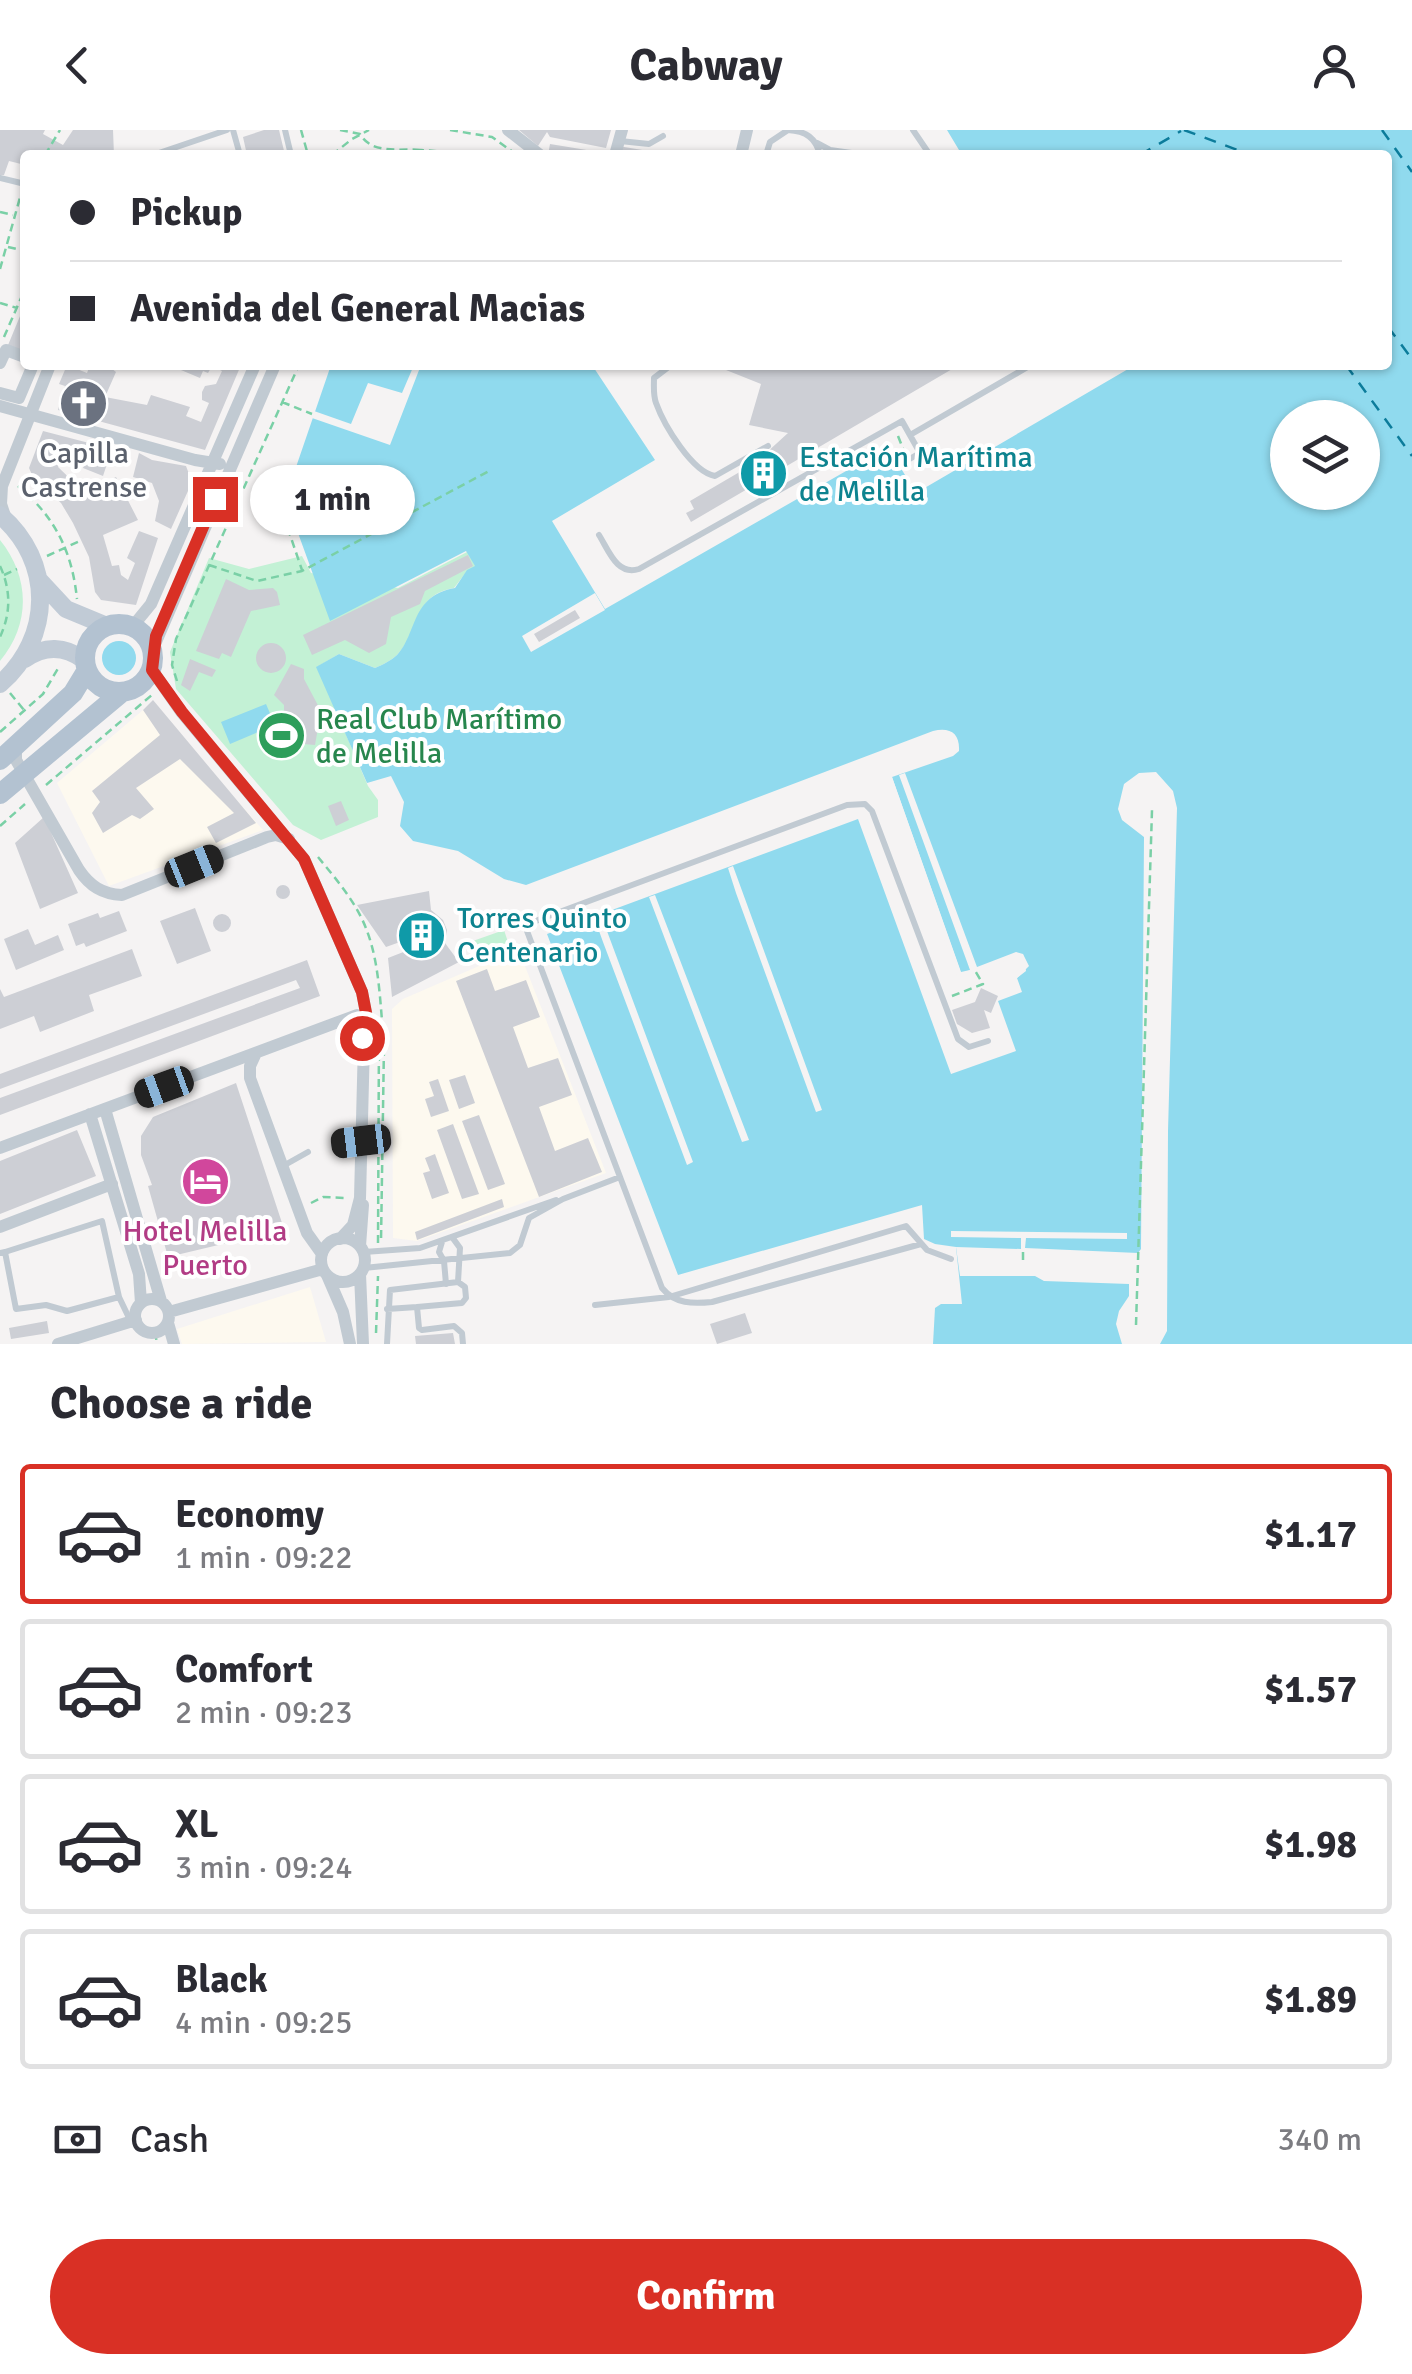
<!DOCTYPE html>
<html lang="en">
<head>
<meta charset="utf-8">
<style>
  :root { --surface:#fff; --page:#f7f7f7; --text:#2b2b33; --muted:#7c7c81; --line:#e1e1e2; --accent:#d93025 }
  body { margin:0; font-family:Signika,sans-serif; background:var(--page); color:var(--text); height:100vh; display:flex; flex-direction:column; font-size:38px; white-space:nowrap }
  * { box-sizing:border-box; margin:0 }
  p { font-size:32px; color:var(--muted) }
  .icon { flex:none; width:55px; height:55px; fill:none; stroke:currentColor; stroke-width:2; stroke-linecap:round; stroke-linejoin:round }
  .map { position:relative; height:1214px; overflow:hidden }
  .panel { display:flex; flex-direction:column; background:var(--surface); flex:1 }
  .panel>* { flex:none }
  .banner { position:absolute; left:20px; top:20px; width:1372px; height:220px; border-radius:10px; box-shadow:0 2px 8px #0004; display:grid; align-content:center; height:220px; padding:0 50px; background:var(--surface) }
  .fabs { position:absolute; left:1270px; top:270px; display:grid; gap:20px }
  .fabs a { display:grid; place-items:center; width:110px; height:110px; border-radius:50%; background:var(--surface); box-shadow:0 2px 8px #0004; font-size:50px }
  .end { position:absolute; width:45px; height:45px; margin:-22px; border:12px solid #d93025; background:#fff; box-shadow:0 0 0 5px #fff }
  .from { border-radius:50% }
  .bubble { position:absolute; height:70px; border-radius:35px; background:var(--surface); box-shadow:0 2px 8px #0004; font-size:32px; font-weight:800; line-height:70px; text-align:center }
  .car { position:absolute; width:30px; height:60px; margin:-30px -15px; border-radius:12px; box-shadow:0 0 8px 2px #0007; background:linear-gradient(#222 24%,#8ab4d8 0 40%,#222 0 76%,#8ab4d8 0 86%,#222 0) }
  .banner b { display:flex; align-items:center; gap:35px; height:95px; font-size:38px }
  .banner b+b { border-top:2px solid var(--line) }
  .banner i { width:25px; height:25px; background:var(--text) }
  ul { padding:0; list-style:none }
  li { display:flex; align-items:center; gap:30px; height:140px; margin:0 20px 15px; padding:0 30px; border:5px solid var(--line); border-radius:10px }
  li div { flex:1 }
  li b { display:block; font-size:38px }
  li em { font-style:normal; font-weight:800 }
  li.on { border-color:var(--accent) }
  li>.icon { width:90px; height:90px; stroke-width:1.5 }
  h2 { padding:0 50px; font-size:45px; line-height:120px }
  .pay { display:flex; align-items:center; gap:25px; height:110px; padding:0 50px; font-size:38px }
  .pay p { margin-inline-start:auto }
  .action { display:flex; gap:20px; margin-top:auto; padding:20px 50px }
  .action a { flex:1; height:115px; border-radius:60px; background:var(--accent); color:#fff; font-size:40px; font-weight:800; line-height:115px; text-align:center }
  header { display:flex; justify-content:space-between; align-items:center; height:130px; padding:0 50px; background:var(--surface); font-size:45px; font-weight:800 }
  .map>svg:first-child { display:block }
  .commercial { fill:#fdf9ef }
  .green { fill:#c3f1d5 }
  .water { fill:#90daee; fill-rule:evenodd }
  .pier { fill:#f5f3f3 }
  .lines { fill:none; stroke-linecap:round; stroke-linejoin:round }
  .ferry { stroke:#0c7c9b; stroke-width:2.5; stroke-dasharray:12 10; stroke-linecap:butt }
  .building { fill:#cdcfd5 }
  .path { stroke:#7ad0a6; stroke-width:2.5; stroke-dasharray:8 5; stroke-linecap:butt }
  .lane { stroke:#c1cad2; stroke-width:6 }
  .street { stroke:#c1cad2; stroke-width:12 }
  .secondary { stroke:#c1cbd6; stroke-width:18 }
  .primary { stroke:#b3c2d1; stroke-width:20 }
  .route { stroke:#d93025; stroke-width:12 }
  .labels { text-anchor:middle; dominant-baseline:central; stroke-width:8; stroke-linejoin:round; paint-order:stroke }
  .worship-label { font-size:30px; fill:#5b616d; stroke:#fff }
  .culture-label { font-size:30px; fill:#0d838f; stroke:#fff; text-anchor:start }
  .leisure-label { font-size:30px; fill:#27864d; stroke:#fff; text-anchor:start }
  .hotel-label { font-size:30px; fill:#b23c85; stroke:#fff }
</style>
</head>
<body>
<header><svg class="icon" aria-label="back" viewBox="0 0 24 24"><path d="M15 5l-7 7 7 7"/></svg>Cabway<svg class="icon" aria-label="person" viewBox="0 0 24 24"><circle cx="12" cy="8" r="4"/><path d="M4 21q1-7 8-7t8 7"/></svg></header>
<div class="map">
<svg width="1412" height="1214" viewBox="0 0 1412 1214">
  <rect width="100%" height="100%" fill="#f5f3f3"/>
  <path class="commercial" d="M149 575H153L263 700 109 756 57 653Z
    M521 826 606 1043 417 1111 393 1108 392 879 403 869 479 836Z
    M310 1157 326 1212 182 1214 177 1199Z"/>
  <path class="green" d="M0 410C30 447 31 494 0 531Z
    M467 422 476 437 467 441 454 458C412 465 420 502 397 525 392 530 382 535 375 538L339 524 317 537 368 656 378 670V687L321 710 293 695 176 559 170 522 209 428 249 439 302 426 311 443 398 458Z
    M504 800 510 818 479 830 470 812Z"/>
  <path class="water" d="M947 0H1412V1214H933L935 1178 941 1174H962L956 1117 935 1114 924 1109 922 1075 678 1145 547 804 858 689 951 944 1016 921 998 871 1022 862 1017 848 1026 841 1023 824 961 843 892 647 953 626 959 621C960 603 950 597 933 601L526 755 504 749 458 721 413 711 400 696 404 672 391 646 367 653 316 537 339 524 375 538C382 535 392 530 397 525 418 503 410 466 455 458L467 440 475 436 466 421 330 491 278 348 295 340 331 235H592L655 330 552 391 605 479 888 317 916 363 1135 235H1388V25H962ZM1288 288H1362V362H1288Z
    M102 528a17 17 0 1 1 34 0a17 17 0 1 1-34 0Z
    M266 574 275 595 230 614 221 592Z"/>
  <path class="pier" d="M414 235H421L390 315 312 288 314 281 351 294 368 253 402 263Z
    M595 463 605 480 531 522 522 506Z
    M1156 642 1173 661 1177 678 1168 1001 1167 1201 1160 1214H1122L1116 1194 1119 1181 1129 1166V1154L1044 1151 1035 1146H960L956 1117 1021 1119V1108L951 1107V1101L1127 1103V1109L1026 1108 1025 1118 1138 1123 1141 1119 1144 707 1122 690 1118 679 1124 654 1139 643Z
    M905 643 977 837 1016 822 1023 824 1029 836 1017 848 1015 843 1023 835 1016 827 963 848 957 846 887 649 892 647 961 842 970 840 899 645Z
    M733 736 822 980 816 982 736 763 728 738Z
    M655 765 749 1010 742 1012 649 767Z
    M601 785 693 1032 687 1035 603 812 594 787Z"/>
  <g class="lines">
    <path class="ferry" d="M1184 0 1251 25
      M1382 0 1412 42
      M1140 25 1181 1
      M1388 197 1412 229
      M1346 235 1412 326"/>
  </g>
  <path class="building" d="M0 0H45L43 4 63 15 73 0H113L114 25H25V35L9 31 4 45H0Z
    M264 0H279L285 25H247L243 7Z
    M519 0H611L606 18 550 7 547 2 538 16Z
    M550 14 605 23V25H548Z
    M618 16 661 23V25H617Z
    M25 174V227L6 220Z
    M67 235 87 243 90 235H107L116 242 105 267 147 275 151 265 190 277 186 286 201 292 209 273 202 270V262L205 256 216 254 222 241 212 236 208 243 203 241 200 248 169 235H241L205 320 58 280 65 256 59 254Z
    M723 235H959L691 392 686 383 694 379 690 371 755 333 788 303 749 295 761 254 721 238Z
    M43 301 112 319 103 346 83 338 86 330 61 323 58 337 85 363 116 347 138 390 103 405 112 436 119 435 121 445 128 450 135 433 127 428 139 401 158 408 136 475 101 470 95 462 89 427 73 393 61 373 33 347 29 338Z
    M139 323 152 330 186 336 192 352 171 399 155 391 159 371 152 353 133 347Z
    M468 425 473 436 425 461 420 474 391 487 386 514 369 523 345 510 312 525 303 505Z
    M226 449 249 460 273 458 277 462 280 475 251 481 231 527 222 523 219 529 196 521Z
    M575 480 580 488 539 512 534 504Z
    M256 528a15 15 0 1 1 30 0a15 15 0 1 1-30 0Z
    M190 529 216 540 212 547 199 542 190 561 181 555Z
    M291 534 304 539V549L321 581 323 597 318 598 315 615 292 613 293 602 284 590V575L274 565Z
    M153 570 256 693 216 713 207 697 234 683 180 629 136 658 154 679 140 689 132 685 103 703 92 683 100 672 92 661 160 605 143 580Z
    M341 671 349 690 336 696 328 676Z
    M44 687 78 763 40 779 15 713Z
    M276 762a7 7 0 1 1 14 0a7 7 0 1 1-14 0Z
    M429 761 431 780 443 790 447 800 445 813 459 832 392 867 388 828 406 821 400 812 386 817 357 775Z
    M195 778 211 821 177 834 160 791Z
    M119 781 127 801 86 817 84 813 76 816 68 794 98 783 100 788Z
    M213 793a9 9 0 1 1 18 0a9 9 0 1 1-18 0Z
    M28 799 35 815 58 805 64 820 16 840 4 809Z
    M132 819 142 846 89 865 94 881 40 902 34 886 0 899V859L4 867Z
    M307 830 320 866 0 985V968L300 858 296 850 0 959V944Z
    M487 839 495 861 526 850 540 887 513 897 528 938 558 928 572 965 539 977 555 1021 588 1008 602 1042 539 1067 456 851Z
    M981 858 998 866 991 883 984 880 990 898 972 903 957 894 952 880 975 872Z
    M465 945 475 973 459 979 449 950Z
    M438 949 449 981 431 987 425 969 434 966 429 952Z
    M236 953 283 1096 252 1107 168 1127 148 1056 152 1055 141 1025V1006L153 987Z
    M479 985 505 1054 488 1060 462 991Z
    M453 994 479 1064 462 1069 437 1000Z
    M77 1000 96 1046 0 1084V1031Z
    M435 1024 449 1063 432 1069 423 1043 430 1041 425 1028Z
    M502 1069 504 1077 417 1110 415 1102Z
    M745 1183 752 1203 717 1214 710 1194Z
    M47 1191 49 1203 11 1209 9 1198Z
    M453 1203 455 1214H416L415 1206Z"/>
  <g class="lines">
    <path class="path" d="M301 0 308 25
      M340 0 360 4C372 25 400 18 421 20
      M450 0 492 7 517 25
      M45 25 60 0
      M332 25 352 9 369 0
      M420 25 421 20 486 25
      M0 82 13 85
      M8 117 25 121
      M0 139 21 64
      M0 173 17 178
      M4 207 25 159
      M282 272 312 284
      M898 306 904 321
      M18 356C55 387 72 421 77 469
      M275 361 302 440
      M285 383H291L343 358
      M47 426 82 410
      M209 435 257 451 302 441 489 341
      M0 436C11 460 11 483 0 507
      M4 445 17 439
      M177 551 172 535 176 509 299 235
      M10 563 24 580
      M0 602 43 564 60 535
      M46 655 153 564
      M0 696 25 674
      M318 727C336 749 357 773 367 801 380 835 380 876 384 912
      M952 866 983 854 974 839
      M375 913 384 914 381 1111
      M311 1073 323 1067 346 1068
      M378 1113 379 901
      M1023 1130V1122
      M1136 1195 1152 680
      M155 1202 157 1214
      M376 1203 378 1146"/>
    <path class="lane" d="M233 0 240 25
      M285 0 291 25
      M913 0 930 25
      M620 11 649 14 663 6
      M817 13 830 20 866 25
      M153 25 227 0
      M766 25 770 12 788 0C806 1 816 8 820 25
      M0 48 25 54
      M671 235 654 248C654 256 653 265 656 273 664 295 692 342 715 346L768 316
      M910 305 1031 235
      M599 405C609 421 617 446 639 439L902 291 920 323 899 335
      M334 1015 361 1011
      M283 1036 308 1022
      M452 1107 460 1118 458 1152
      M442 1112 439 1122 444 1131 446 1154
      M921 1114 712 1172C693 1174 675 1174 662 1158L527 801 530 794 538 790 847 675 865 674 872 681 958 909 969 917 988 911
      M5 1122 102 1091 119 1167 130 1190
      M364 1122 420 1118 556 1070
      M0 1123 5 1122 16 1179 46 1175 67 1181 119 1167
      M364 1138 510 1123 520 1115 529 1088 563 1069 620 1047
      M595 1175 669 1167 906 1096 927 1120 951 1129
      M387 1179 417 1177
      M387 1214 390 1160 458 1152 465 1157 466 1168 462 1173 417 1177 419 1198 422 1200 454 1196 462 1203 463 1214"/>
    <path class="street" d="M508 0 540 25
      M615 25 622 0
      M741 25 747 0
      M0 233 6 220 25 227
      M0 263 19 268 33 235
      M0 276 195 330 220 334
      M6 389 1 374 2 356 50 235
      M133 496 151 474 255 235
      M153 519 275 235
      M152 540 182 583 304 729 362 862 367 888 364 912 360 1068 353 1095 340 1109
      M16 616V630L79 740C90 756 102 764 122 765L267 707 276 705 289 709
      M256 923 250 936V948L307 1103 322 1124
      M105 979 161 1171
      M90 984 139 1144 141 1173
      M0 1018 357 885
      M0 1097 112 1054
      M321 1130a22 22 0 1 1 44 0a22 22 0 1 1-44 0Z
      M360 1116 363 1075
      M360 1144 363 1214
      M327 1145 343 1182 350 1214
      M135 1186a17 17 0 1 1 34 0a17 17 0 1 1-34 0Z
      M169 1182 323 1139
      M168 1193 174 1214
      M58 1214 136 1190"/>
    <path class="secondary" d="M0 385C54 431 53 508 0 554
      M40 451 66 479 107 496
      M25 529C45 515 65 516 84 530"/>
    <path class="primary" d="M85 528a34 34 0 1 1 68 0a34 34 0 1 1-68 0Z
      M0 630 73 563 87 540
      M0 664 121 563"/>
  </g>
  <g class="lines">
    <path class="route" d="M215 369 156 506 152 540 182 582 304 729 362 862 367 888 364 912 362 908"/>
  </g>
  <defs>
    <symbol id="church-disc" viewBox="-11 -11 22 22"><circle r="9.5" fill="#6b7280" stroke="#fff"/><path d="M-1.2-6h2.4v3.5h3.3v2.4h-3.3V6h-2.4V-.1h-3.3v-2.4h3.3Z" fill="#fff"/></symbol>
    <symbol id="building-disc" viewBox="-11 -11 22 22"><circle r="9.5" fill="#0f9aa8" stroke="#fff"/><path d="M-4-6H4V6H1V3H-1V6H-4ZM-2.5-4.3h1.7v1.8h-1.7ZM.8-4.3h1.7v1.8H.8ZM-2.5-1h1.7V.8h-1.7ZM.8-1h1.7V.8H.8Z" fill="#fff"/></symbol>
    <symbol id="stadium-disc" viewBox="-11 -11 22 22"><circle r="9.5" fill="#2e9e5b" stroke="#fff"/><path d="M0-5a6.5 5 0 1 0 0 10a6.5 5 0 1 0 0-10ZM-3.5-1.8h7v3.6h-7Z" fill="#fff"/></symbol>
    <symbol id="hotel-disc" viewBox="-11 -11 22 22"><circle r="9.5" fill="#d1479c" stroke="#fff"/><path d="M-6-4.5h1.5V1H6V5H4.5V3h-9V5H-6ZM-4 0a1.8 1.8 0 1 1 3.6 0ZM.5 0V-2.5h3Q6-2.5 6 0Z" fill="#fff"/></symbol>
  </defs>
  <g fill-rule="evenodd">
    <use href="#church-disc" x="56" y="246" width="55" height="55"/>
    <use href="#building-disc" x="736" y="316" width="55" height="55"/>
    <use href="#stadium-disc" x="254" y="578" width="55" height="55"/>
    <use href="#building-disc" x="394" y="778" width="55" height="55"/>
    <use href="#hotel-disc" x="178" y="1024" width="55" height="55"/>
  </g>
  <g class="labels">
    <g class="worship-label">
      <text x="84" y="323">Capilla<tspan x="84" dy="34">Castrense</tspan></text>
    </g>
    <g class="culture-label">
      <text x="799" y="327">Estación Marítima<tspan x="799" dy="34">de Melilla</tspan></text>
      <text x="457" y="788">Torres Quinto<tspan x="457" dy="34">Centenario</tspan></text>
    </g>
    <g class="leisure-label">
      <text x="316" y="589">Real Club Marítimo<tspan x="316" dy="34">de Melilla</tspan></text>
    </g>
    <g class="hotel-label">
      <text x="205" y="1101">Hotel Melilla<tspan x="205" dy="34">Puerto</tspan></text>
    </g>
  </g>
</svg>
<div class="fabs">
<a><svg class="icon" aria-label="layers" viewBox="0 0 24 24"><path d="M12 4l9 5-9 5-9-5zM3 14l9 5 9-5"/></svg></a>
</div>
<i class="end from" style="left:362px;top:908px"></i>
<i class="end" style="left:215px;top:369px"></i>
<div class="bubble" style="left:250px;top:335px;width:165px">1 min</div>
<i class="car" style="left:194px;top:736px;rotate:68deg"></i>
<i class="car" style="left:164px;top:957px;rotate:250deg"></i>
<i class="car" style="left:361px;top:1011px;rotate:263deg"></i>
<div class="banner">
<b><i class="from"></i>Pickup</b>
<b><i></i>Avenida del General Macias</b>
</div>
</div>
<section class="panel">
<h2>Choose a ride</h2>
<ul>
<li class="on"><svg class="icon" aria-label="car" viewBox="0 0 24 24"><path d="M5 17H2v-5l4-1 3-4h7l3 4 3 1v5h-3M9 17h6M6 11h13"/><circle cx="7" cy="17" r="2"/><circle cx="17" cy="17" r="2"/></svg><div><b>Economy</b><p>1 min · 09:22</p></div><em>$1.17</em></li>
<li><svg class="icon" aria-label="car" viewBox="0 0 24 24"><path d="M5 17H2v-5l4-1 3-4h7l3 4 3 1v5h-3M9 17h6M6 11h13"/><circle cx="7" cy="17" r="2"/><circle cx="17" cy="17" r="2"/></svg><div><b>Comfort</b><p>2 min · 09:23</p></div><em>$1.57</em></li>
<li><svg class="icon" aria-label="car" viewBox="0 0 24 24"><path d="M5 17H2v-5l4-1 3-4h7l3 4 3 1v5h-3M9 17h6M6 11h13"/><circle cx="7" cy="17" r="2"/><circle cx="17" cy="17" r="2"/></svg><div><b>XL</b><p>3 min · 09:24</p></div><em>$1.98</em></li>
<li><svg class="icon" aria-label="car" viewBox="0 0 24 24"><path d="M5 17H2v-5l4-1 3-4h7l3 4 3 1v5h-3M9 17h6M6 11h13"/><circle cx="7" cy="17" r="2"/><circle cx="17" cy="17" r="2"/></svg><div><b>Black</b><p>4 min · 09:25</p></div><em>$1.89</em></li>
</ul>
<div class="pay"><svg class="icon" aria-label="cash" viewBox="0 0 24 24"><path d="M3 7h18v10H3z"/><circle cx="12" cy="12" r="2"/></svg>Cash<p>340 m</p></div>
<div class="action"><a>Confirm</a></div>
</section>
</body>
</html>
